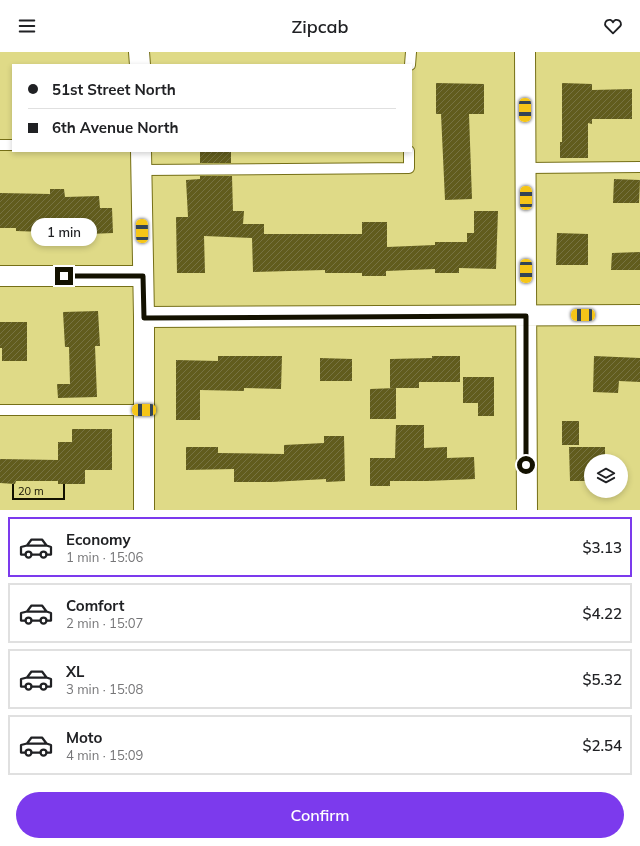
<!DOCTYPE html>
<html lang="en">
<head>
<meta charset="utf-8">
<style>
  :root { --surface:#fff; --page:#f2f2f2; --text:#202124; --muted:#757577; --line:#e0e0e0; --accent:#7c3aed }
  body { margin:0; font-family:Mulish,sans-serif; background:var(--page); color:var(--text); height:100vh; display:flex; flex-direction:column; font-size:15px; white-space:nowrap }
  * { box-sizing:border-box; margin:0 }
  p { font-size:13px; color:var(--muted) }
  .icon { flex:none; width:22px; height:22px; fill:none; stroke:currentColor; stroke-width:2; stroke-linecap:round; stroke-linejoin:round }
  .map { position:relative; height:458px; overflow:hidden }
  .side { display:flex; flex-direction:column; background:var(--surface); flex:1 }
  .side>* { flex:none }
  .top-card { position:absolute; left:12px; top:12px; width:400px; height:88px; border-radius:0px; box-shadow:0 2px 6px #0003; display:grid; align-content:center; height:88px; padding:0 16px; background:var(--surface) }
  .buttons { position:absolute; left:584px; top:402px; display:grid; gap:8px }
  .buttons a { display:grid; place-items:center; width:44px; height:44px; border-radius:50%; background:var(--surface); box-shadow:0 2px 6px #0003; font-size:20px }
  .scale { position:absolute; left:12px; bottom:10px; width:53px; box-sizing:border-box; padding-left:4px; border:2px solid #131100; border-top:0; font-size:11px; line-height:14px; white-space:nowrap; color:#131100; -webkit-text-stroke:3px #dfda87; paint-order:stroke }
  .end { position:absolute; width:18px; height:18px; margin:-9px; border:5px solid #131100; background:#fff; box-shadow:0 0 0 2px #fff }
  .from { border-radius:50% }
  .bubble { position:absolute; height:28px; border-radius:14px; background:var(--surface); box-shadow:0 2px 6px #0003; font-size:13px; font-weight:600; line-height:28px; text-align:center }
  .car { position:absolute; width:12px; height:24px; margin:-12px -6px; border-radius:5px; box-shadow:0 0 3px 1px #0007; background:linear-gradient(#f5c518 24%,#345 0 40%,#f5c518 0 76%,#345 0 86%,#f5c518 0) }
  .top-card b { display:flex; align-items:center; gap:14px; height:38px; font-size:15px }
  .top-card b+b { border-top:1px solid var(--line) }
  .top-card i { width:10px; height:10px; background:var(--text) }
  ul { padding:7px 0 0; list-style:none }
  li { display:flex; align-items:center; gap:12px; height:60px; margin:0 8px 6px; padding:0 8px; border:2px solid var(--line); border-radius:0px }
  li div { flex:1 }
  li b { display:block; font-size:15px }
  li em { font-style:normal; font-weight:600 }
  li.selected { border-color:var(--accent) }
  li>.icon { width:36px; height:36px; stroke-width:1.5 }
  .primary-button { display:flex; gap:8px; margin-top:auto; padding:8px 16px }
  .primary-button a { flex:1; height:46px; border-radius:24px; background:var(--accent); color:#fff; font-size:16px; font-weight:600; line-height:46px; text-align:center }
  header { display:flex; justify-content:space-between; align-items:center; height:52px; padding:0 16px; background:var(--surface); font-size:18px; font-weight:600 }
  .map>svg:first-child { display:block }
  .building { fill:url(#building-hatch) }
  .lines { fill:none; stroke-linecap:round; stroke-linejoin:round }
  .lane-casing { stroke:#756f17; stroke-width:12 }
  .street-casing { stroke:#756f17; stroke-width:22 }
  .lane { stroke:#fff; stroke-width:10 }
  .street { stroke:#fff; stroke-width:20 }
  .route { stroke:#131100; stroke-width:5 }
</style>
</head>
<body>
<header><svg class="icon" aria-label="menu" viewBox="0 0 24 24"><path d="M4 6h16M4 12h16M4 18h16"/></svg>Zipcab<svg class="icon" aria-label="heart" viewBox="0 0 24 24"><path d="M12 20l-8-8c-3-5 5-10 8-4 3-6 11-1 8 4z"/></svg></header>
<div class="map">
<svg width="640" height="458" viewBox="0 0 640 458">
  <defs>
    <pattern id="building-hatch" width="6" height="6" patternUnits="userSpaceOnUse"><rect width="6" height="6" fill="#615c1d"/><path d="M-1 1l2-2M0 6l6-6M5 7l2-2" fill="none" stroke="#777342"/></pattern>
  </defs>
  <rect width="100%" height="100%" fill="#dfda87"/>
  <path class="building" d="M436 31 484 32V62H469L472 147 445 148 441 62H436Z
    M562 31 592 32V38L632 37V67H592V72L588 71V106H560V90H562Z
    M200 99H231V111H200Z
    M200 124H232L233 159H244L243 172H264V182H362V170H387V195L435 193V190H467V181H474V159H498L496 217 459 216V221H435V217L386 219V224H362V221H325V218L253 220 252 186 204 184 205 221H177L176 165H188L186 128 200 127Z
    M614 127 640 128 639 151H613Z
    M50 137H64L65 145 99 144 100 156H112L113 181 89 182 88 177 44 178V180L16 179V176H0V141L50 142Z
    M557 181 588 182V213H556Z
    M640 200V218H611L612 201Z
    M98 259 100 294H95L97 345 58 346 57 332H70L69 295H65L63 260Z
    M0 270H27V309H2V296H0Z
    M218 304H282L281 337 244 336V339L200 338V368H176V308L218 309Z
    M432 304H460V330H419V336H390V307L432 306Z
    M594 304 640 306V330L619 329 618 341 593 340Z
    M320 306 352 307V329H320Z
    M463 325H494V364H478V351H463Z
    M396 336V367H370V337Z
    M562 369H579V393H562Z
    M396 373H424V396L447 395V406L474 405 475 427 427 429H390V434H370V406H395Z
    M72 377H112V418H85V432H58V429H16L15 432 0 431V407L58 408V390H72Z
    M324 384H344L345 429 326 430V427L272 430H234V417L186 418V395H218V401L284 402V393L324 391Z
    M569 395H605V409H591V429H570Z"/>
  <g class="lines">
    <defs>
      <path id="lane" d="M410 13 411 0
        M0 93H13
        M525 116 640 115
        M141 118 409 116V99
        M0 358H144"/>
      <path id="street" d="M139 0 140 13
        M525 0 527 458
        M141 99 144 265V458
        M0 224H143
        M144 265 640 263"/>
    </defs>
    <use href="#lane" class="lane-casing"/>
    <use href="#street" class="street-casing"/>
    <use href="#lane" class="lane"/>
    <use href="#street" class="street"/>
  </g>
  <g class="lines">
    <path class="route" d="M64 224H143L144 266 526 264V413"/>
  </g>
</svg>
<div class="buttons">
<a><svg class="icon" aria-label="layers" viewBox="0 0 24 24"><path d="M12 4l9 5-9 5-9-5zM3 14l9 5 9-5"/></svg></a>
</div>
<div class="scale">20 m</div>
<i class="end from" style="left:526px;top:413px"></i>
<i class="end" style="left:64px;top:224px"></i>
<div class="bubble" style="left:31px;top:166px;width:66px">1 min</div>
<i class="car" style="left:525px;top:58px;rotate:180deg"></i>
<i class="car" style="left:526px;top:146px;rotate:0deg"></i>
<i class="car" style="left:142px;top:179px;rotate:359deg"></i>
<i class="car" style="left:526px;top:219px;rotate:180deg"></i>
<i class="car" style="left:583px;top:263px;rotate:270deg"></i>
<i class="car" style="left:144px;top:358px;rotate:270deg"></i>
<div class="top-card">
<b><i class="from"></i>51st Street North</b>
<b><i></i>6th Avenue North</b>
</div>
</div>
<section class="side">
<ul>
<li class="selected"><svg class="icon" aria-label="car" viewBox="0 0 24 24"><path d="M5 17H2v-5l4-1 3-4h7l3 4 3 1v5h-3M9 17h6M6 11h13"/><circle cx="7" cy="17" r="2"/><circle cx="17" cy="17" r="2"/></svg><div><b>Economy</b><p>1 min · 15:06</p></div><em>$3.13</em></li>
<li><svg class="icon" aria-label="car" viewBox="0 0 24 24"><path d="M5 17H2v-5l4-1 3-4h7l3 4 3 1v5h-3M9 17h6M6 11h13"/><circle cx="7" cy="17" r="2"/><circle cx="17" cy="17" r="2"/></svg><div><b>Comfort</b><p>2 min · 15:07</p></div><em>$4.22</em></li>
<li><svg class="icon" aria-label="car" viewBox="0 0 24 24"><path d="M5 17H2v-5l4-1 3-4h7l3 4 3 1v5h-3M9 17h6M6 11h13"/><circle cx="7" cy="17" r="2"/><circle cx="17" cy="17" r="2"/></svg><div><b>XL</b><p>3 min · 15:08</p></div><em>$5.32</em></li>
<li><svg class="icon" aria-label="car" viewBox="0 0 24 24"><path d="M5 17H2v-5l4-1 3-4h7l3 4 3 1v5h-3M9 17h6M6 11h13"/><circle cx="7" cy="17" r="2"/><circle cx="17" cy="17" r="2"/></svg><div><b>Moto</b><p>4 min · 15:09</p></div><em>$2.54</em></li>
</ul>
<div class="primary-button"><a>Confirm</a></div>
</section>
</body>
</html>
